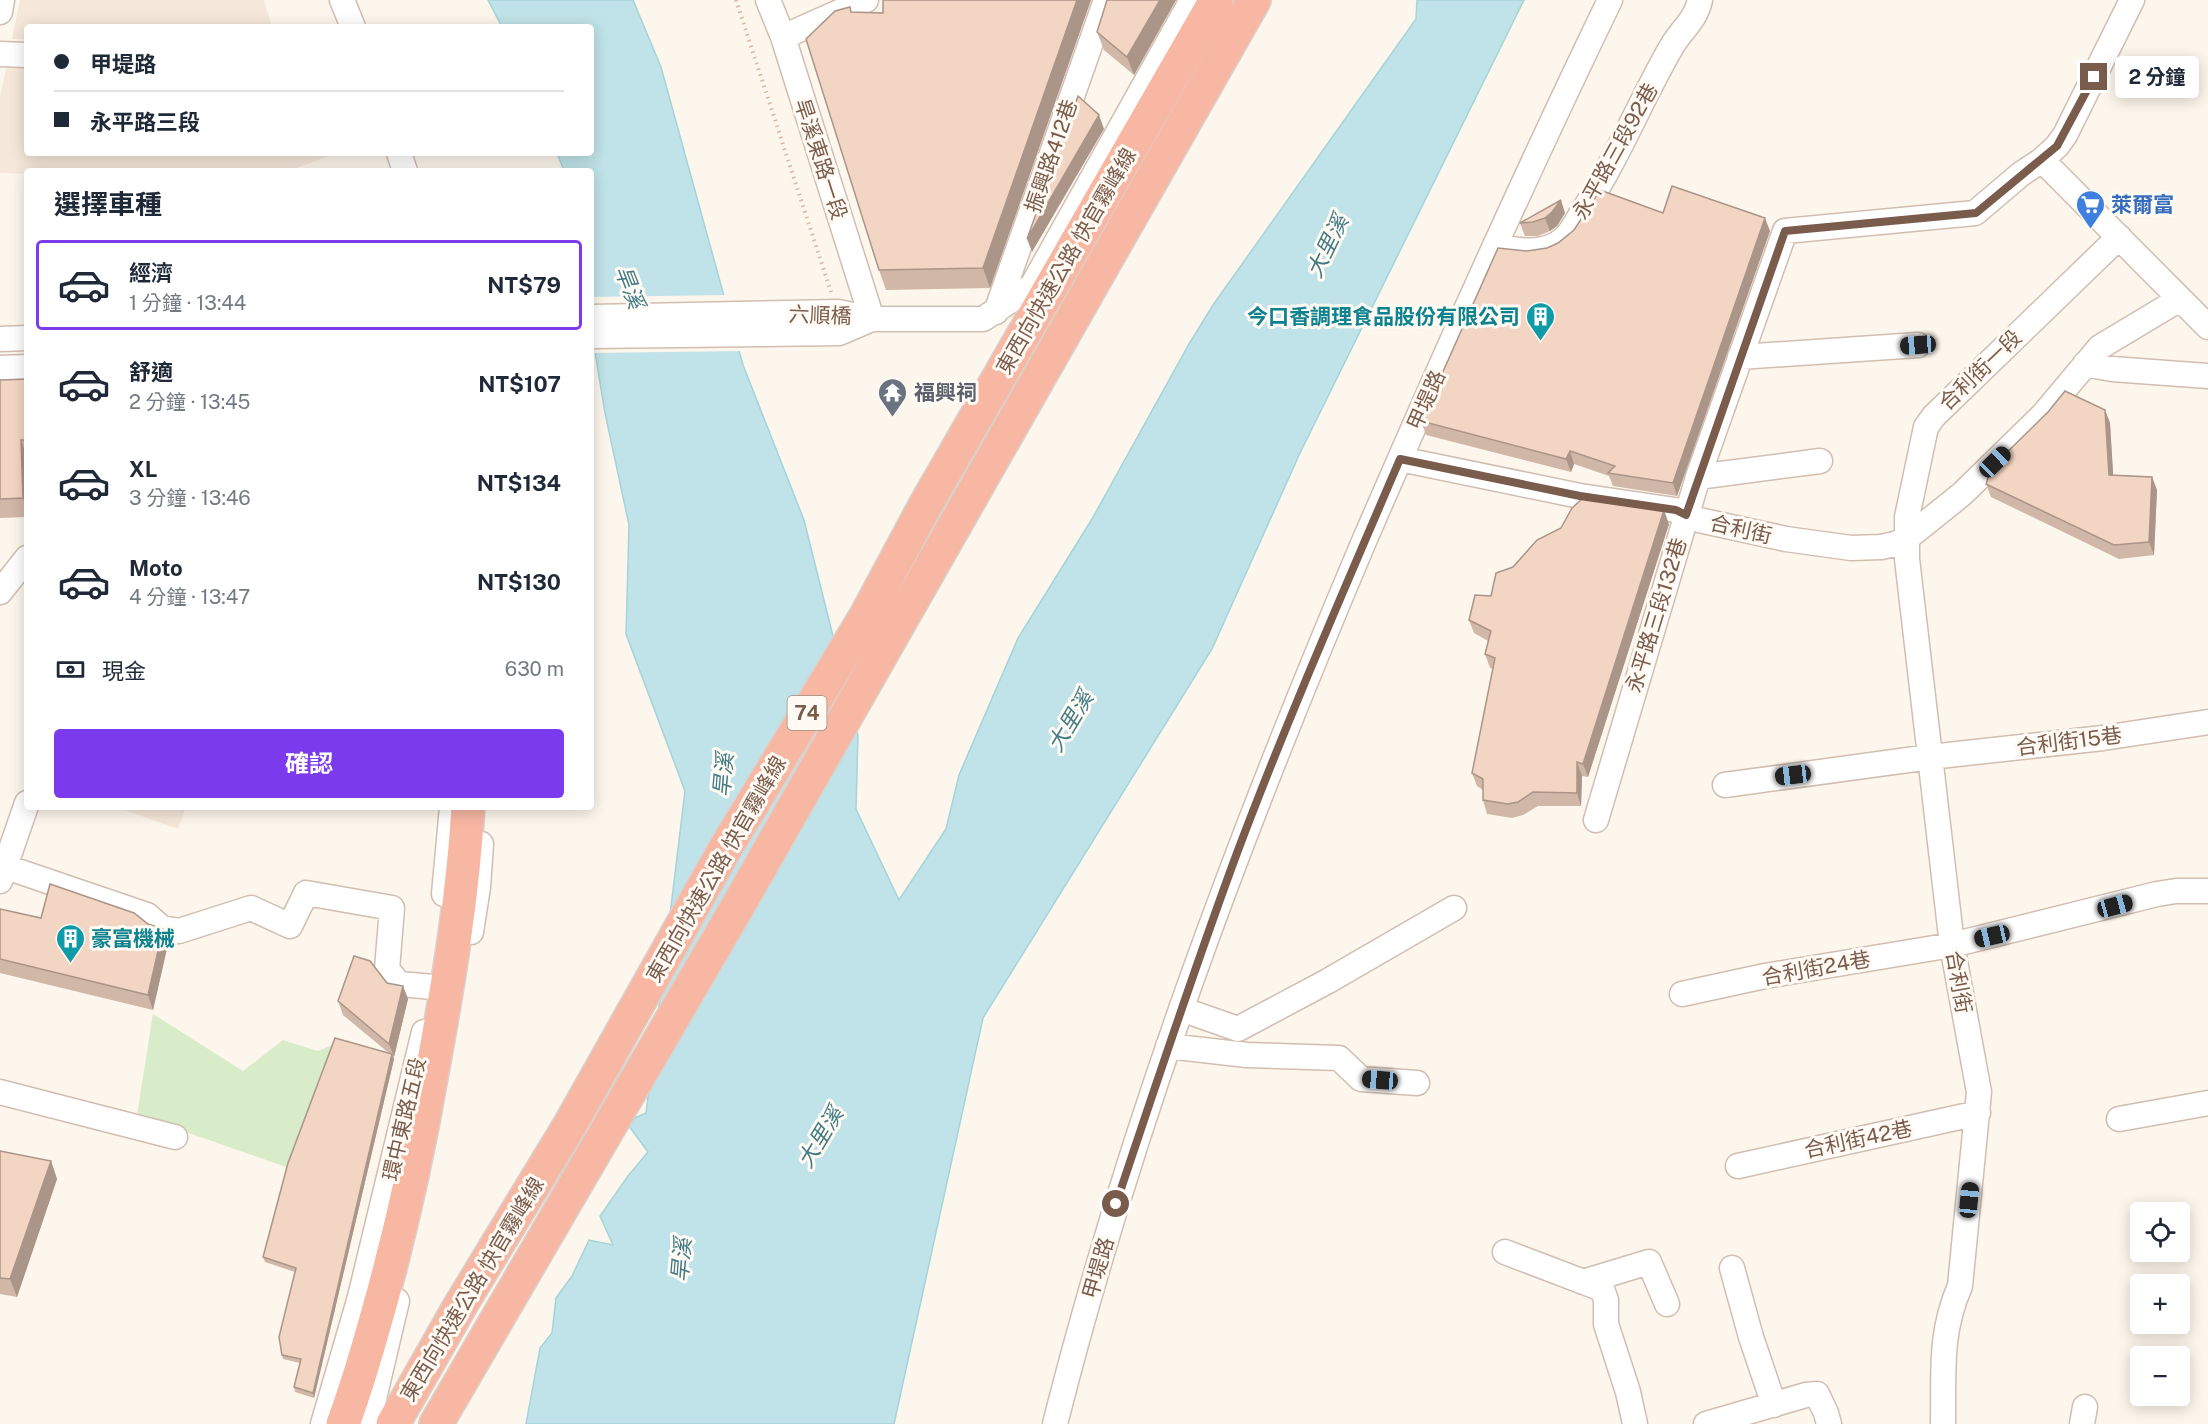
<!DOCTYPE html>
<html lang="zh-TW">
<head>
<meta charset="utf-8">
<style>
  :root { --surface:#fff; --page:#f6f6f7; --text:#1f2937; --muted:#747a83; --line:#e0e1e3; --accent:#7c3aed }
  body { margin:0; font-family:"Public Sans","Noto Sans TC",sans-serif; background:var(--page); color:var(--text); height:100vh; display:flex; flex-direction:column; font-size:22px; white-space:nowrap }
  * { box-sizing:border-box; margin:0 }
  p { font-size:20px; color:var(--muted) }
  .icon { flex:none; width:33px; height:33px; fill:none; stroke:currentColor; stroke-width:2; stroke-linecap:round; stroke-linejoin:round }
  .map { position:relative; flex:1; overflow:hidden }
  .panel { position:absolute; left:24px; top:168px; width:570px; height:642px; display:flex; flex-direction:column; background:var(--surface); border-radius:6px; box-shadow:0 3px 15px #0003 }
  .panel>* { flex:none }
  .banner { position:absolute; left:24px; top:24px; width:570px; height:132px; border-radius:6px; box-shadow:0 3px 15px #0003; display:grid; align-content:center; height:132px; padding:0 30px; background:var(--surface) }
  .tools { position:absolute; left:2130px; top:1202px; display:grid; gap:12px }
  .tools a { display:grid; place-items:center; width:60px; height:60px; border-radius:6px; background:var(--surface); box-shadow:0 3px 15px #0003; font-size:30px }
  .end { position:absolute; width:27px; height:27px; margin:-14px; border:8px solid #7a5c4d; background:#fff; box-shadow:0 0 0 3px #fff }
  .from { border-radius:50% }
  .bubble { position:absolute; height:42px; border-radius:6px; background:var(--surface); box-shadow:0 3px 15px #0003; font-size:20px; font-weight:700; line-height:42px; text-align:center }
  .car { position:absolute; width:18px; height:36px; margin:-18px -9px; border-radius:8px; box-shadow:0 0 4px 2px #0007; background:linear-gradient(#222 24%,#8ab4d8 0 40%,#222 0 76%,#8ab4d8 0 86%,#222 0) }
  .banner b { display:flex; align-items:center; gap:21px; height:57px; font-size:22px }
  .banner b+b { border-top:2px solid var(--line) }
  .banner i { width:15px; height:15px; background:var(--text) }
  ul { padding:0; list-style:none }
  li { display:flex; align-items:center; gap:18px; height:90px; margin:0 12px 9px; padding:0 18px; border:3px solid transparent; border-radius:6px }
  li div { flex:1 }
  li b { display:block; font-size:22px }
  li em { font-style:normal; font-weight:700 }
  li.on { border-color:var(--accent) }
  li>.icon { width:54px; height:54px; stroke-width:1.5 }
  h2 { padding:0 30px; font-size:27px; line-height:72px }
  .pay { display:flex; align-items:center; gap:15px; height:66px; padding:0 30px; font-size:22px }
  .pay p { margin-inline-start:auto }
  .action { display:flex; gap:12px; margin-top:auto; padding:12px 30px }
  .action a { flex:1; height:69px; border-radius:6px; background:var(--accent); color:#fff; font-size:24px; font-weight:700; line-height:69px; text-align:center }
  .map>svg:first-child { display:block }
  .residential { fill:#f5e8da }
  .green { fill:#d8ecc9 }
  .water { fill:#bfe3e8; stroke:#a5d3da; stroke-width:1.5 }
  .pier { fill:#fdf6ec }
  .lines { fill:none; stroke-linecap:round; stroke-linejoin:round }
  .minor-casing { stroke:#d1beb0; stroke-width:27 }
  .highway-casing { stroke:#dad1cd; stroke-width:36 }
  .path { stroke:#d9b8a5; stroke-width:4; stroke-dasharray:1.5 4.5; stroke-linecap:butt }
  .minor { stroke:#fff; stroke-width:24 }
  .highway { stroke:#f7b7a3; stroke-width:33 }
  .wall { fill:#d1b7a8 }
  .shaded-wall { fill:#aa9588 }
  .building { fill:#f3d5c3; stroke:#aa9588; stroke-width:1.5 }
  .route { stroke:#7a5c4d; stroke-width:8 }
  .labels { text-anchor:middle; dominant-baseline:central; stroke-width:6; stroke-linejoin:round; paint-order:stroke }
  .shield { fill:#fffaf3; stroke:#a28b7f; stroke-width:1.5 }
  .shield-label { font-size:20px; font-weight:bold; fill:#7a5c4d }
  .street-label { font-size:21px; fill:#7a5c4d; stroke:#fffaf3 }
  .shop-label { font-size:21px; font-weight:bold; fill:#366cbe; stroke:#fffaf3; text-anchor:start }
  .culture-label { font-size:21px; font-weight:bold; fill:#0d838f; stroke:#fffaf3; text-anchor:end }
  .worship-label { font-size:21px; font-weight:bold; fill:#5b616d; stroke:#fffaf3; text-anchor:start }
  .water-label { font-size:22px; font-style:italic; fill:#437c86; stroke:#fffaf3 }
</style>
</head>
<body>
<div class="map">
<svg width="2208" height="1424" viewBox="0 0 2208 1424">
  <rect width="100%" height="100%" fill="#fdf6ec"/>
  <path class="residential" d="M20 0H264L272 27H27V39H12Z
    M7 64H27V153H336L289 171H27V174L0 173V97Z
    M116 807H186L178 829Z"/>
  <path class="green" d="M153 1014 243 1071 283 1040 318 1051 337 1043 289 1168 137 1115Z"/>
  <path class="water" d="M488 0H633L661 67 743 365 804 520 858 736 856 809 899 900 946 829 959 775 1018 638 1092 519 1189 344 1213 305 1416 19 1417 0H1524L1300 453 1212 649 983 1018 894 1424H526L540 1348 552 1333 556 1298 572 1276 589 1240 613 1245 600 1216 628 1176 648 1152 626 1122 646 1113 685 791 626 634 629 525 605 413 591 328V171H564L557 153H591V27H502Z"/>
  <path class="pier" d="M727 295 742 351 592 353 591 297Z"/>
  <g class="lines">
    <defs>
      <path id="minor" d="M342 0 353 27
        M768 0 783 37 872 319
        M2132 0 2065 135 2057 146 2042 160 2208 327
        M0 12 2 0
        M783 37 866 0
        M0 54 27 55
        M399 153 405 171
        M1495 245C1518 251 1545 256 1565 238 1573 230 1579 217 1585 208 1619 156 1641 99 1672 46 1683 28 1695 21 1700 0
        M996 312 1106 0
        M591 317 838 312 872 319H983L1032 286 1192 0
        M591 336 839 333 872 319
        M0 339 27 338
        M1740 357 1918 345
        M2085 364 2112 369 2208 376
        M0 368 27 367
        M1400 459 1580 496 1675 510 1699 520 1786 539 1851 548 1881 547 1895 544 1906 539 1962 494 2043 415 2100 347 2180 299
        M1698 477 1820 461
        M0 592 27 558
        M1725 785 1930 757 2103 738 2208 722
        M1596 820 1698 477 1785 231 1975 213 2021 174 2042 160
        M6 867 147 915 162 928 179 931 251 908 290 926 306 893 392 908 387 969 399 984 434 987
        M0 881 27 803
        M444 894 452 807
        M471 932 478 887 481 844
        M1682 994 1765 976 1952 945 2157 894 2176 891H2208
        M1181 1009 1238 1029 1328 981 1454 908
        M1168 1046 1247 1055 1339 1058 1361 1079 1417 1083
        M0 1092 175 1137
        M2119 1119 2208 1103
        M1738 1166 1978 1113
        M1505 1252 1602 1289 1606 1300V1324L1628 1392 1635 1424
        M1732 1268 1751 1337 1774 1405
        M1583 1282 1649 1262 1667 1304
        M323 1424 360 1297 424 1032
        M368 1424 397 1301
        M1055 1424C1131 1123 1241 832 1362 546 1441 363 1523 180 1610 0
        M1706 1424 1806 1395 1817 1394 1826 1413 1829 1424
        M1943 1424C1944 1373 1939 1334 1960 1286L1979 1092 1952 945 1907 559V517L1926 427 1934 416 2119 237
        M2082 1424 2085 1407"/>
      <path id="highway" d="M343 1424C359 1381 371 1338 383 1294 403 1221 419 1147 432 1072 448 985 463 896 468 807
        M393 1424 460 1306 571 1123 725 849 866 616 926 504 1216 0
        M436 1424 739 904 1254 0"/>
    </defs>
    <use href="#minor" class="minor-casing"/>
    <use href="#highway" class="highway-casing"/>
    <path class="path" d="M736 0 831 292"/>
    <use href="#minor" class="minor"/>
    <use href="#highway" class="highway"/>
  </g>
  <path class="wall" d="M883 0H1091L990 288 886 290 879 270 852 12 883 13Z
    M1107 0H1176L1134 75 1104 50 1097 32Z
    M1565 213 1557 226 1550 231 1538 236H1525L1520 223Z
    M1663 213 1770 231 1677 496 1613 486 1609 476 1574 464 1571 472 1426 435 1421 421 1527 251 1547 248Z
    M27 379V517L0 518V380Z
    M2105 410 2110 423 2113 475 2152 477 2157 490 2154 555 2119 559 1991 497 1986 484Z
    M1669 524 1588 777 1582 776 1581 806H1538L1523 815 1512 818 1487 814 1483 800V790L1477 786 1472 773 1493 669 1490 668 1485 654 1488 641 1474 633 1469 620 1491 596Z
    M0 909 168 944 153 1010 0 973Z
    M387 983 403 986 408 999 394 1057 393 1056 394 1059 314 1398 295 1392 294 1387 300 1363 283 1359 282 1355 295 1272 265 1262 263 1257 390 1054 343 1015 338 1001Z
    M0 1151 51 1161 57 1179 17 1297 0 1294Z"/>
  <path class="shaded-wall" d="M1077 0H1091L990 288 983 268Z
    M1160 0H1176L1134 75 1127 57Z
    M1099 115 1104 129 1032 252 1027 239Z
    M1561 200 1565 213 1557 226 1550 231 1545 218Z
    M1765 218 1770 231 1677 496 1673 483Z
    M2105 410 2110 423 2114 488 2109 475Z
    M21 440 27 457V510L23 498Z
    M1570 451 1574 464 1571 472 1566 459Z
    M2152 477 2157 490 2154 555 2149 542Z
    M1664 510 1669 524 1588 777 1583 764Z
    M1577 762 1582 776 1581 806 1577 793Z
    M163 929 168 944 153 1010 148 995Z
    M403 986 408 999 394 1057 389 1044Z
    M392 1054 394 1059 314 1398 313 1393Z
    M51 1161 57 1179 17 1297 10 1279Z"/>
  <path class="building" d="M883 0H1077L983 268 879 270 806 39 835 11 850 7 851 12 883 13Z
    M1107 0H1160L1127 57 1097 32Z
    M1078 96 1099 115 1027 239Z
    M1672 186 1765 218 1673 483 1608 473 1615 466 1570 451 1566 459 1421 421 1498 248 1527 251 1547 248 1558 243 1574 230 1600 190 1663 213Z
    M1561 200 1552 212 1545 218 1533 222 1520 223Z
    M27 379V440H21L23 498 0 499V380Z
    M2065 391 2105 410 2109 475 2152 477 2149 542 2114 545 1986 484 1991 468 2048 412Z
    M1583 498 1664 510 1583 764 1577 762V793L1533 792 1518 802 1508 804 1483 800V779L1472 773 1495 658 1485 654 1491 631 1469 620 1475 595 1491 596 1496 573 1513 567 1537 540 1561 528 1572 508Z
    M50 884 134 913 148 924 163 929 148 995 0 959V909L41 918Z
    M354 956 370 961 387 983 403 986 389 1044 338 1001Z
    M335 1038 392 1054 313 1393 294 1387 301 1359 282 1355 279 1337 296 1268 263 1257 288 1163Z
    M0 1151 51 1161 10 1279 0 1278Z"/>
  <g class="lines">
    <path class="route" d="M1116 1204C1155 1087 1194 969 1237 853 1287 720 1344 590 1400 459L1580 496 1676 510 1686 515 1785 231 1976 213 2057 146 2094 77"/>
  </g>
  <defs>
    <symbol id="supermarket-pin" viewBox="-11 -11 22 30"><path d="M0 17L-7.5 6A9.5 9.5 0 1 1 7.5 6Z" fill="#3f7fe0" stroke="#fffaf3"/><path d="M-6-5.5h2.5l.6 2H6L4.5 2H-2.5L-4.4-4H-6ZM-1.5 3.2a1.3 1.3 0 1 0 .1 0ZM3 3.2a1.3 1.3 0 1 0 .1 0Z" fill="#fff"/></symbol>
    <symbol id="building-pin" viewBox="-11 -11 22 30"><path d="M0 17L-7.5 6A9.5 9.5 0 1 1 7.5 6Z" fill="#0f9aa8" stroke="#fffaf3"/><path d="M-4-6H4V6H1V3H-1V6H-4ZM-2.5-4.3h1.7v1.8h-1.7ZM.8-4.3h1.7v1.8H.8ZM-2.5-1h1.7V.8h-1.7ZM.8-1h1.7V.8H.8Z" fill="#fff"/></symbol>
    <symbol id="temple-pin" viewBox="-11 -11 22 30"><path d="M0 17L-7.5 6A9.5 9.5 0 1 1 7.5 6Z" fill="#6b7280" stroke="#fffaf3"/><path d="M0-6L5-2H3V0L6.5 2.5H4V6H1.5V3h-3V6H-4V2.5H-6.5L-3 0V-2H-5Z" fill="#fff"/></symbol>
  </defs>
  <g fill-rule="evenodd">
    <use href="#supermarket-pin" x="2074" y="188" width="33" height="45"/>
    <use href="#building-pin" x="1524" y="300" width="33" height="45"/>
    <use href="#temple-pin" x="876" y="376" width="33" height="45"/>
    <use href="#building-pin" x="54" y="922" width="33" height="45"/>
  </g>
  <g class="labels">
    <rect class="shield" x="787.5" y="696" width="39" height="34" rx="4.5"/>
    <g class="shield-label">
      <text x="807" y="713">74</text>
    </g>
    <g class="street-label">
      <text transform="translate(1615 151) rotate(-61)">永平路三段92巷</text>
      <text transform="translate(1051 156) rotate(-71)">振興路412巷</text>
      <text transform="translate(821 159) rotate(72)">旱溪東路一段</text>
      <text transform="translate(1066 261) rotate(-60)">東西向快速公路 快官霧峰線</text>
      <text transform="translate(820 315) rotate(2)">六順橋</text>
      <text transform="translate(1980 370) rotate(-44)">合利街一段</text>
      <text transform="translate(1426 400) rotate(-66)">甲堤路</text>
      <text transform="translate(1741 529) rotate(13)">合利街</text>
      <text transform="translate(1656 615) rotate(-73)">永平路三段132巷</text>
      <text transform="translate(2069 741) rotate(-7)">合利街15巷</text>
      <text transform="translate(716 869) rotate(-60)">東西向快速公路 快官霧峰線</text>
      <text transform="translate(1816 968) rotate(-10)">合利街24巷</text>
      <text transform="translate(1959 982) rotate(80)">合利街</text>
      <text transform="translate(404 1119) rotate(-77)">環中東路五段</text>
      <text transform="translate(1858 1139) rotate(-12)">合利街42巷</text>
      <text transform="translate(1098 1268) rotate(-74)">甲堤路</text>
      <text transform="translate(472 1289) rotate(-59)">東西向快速公路 快官霧峰線</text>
    </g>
    <g class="shop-label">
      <text x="2111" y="204">萊爾富</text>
    </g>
    <g class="culture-label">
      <text x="1520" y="316">今口香調理食品股份有限公司</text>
      <text x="91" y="938" text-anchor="start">豪富機械</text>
    </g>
    <g class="worship-label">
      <text x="914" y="392">福興祠</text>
    </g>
    <g class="water-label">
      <text transform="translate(1327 246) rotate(-64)">大里溪</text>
      <text transform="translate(630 287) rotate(69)">旱溪</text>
      <text transform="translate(1070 721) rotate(-59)">大里溪</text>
      <text transform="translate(723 775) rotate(-85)">旱溪</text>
      <text transform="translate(820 1137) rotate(-59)">大里溪</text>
      <text transform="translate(681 1260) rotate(-85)">旱溪</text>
    </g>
  </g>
</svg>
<div class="tools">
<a><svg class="icon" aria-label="locate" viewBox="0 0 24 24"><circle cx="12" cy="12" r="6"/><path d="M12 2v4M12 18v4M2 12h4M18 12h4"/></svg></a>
<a>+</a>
<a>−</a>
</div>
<i class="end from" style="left:1116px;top:1204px"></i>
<i class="end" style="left:2094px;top:77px"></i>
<div class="bubble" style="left:2115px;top:56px;width:84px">2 分鐘</div>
<i class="car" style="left:1918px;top:345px;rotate:266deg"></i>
<i class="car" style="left:1995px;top:462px;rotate:46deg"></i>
<i class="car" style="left:1793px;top:775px;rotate:263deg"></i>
<i class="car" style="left:2115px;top:906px;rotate:75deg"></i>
<i class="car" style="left:1992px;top:936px;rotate:257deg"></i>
<i class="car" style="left:1380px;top:1080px;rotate:274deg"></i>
<i class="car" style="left:1969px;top:1200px;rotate:6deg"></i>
<div class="banner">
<b><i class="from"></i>甲堤路</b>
<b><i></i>永平路三段</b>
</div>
<section class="panel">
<h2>選擇車種</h2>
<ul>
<li class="on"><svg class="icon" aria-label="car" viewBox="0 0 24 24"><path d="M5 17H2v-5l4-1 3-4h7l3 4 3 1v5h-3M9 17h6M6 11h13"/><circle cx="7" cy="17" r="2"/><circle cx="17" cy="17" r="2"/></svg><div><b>經濟</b><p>1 分鐘 · 13:44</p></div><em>NT$79</em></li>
<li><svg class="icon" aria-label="car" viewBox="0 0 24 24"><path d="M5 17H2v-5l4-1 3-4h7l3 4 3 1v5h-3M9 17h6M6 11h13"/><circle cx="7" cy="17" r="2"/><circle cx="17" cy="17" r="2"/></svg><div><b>舒適</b><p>2 分鐘 · 13:45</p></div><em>NT$107</em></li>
<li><svg class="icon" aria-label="car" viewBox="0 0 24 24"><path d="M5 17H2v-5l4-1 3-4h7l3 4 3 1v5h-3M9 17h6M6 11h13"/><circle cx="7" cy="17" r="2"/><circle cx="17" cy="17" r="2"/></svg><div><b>XL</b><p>3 分鐘 · 13:46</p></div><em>NT$134</em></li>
<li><svg class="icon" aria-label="car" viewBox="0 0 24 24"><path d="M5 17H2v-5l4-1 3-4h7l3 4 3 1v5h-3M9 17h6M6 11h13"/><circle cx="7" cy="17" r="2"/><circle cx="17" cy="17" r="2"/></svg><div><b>Moto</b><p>4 分鐘 · 13:47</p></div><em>NT$130</em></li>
</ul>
<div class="pay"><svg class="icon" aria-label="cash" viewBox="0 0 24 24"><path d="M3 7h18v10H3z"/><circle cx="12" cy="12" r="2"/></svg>現金<p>630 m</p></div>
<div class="action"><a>確認</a></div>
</section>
</div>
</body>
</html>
